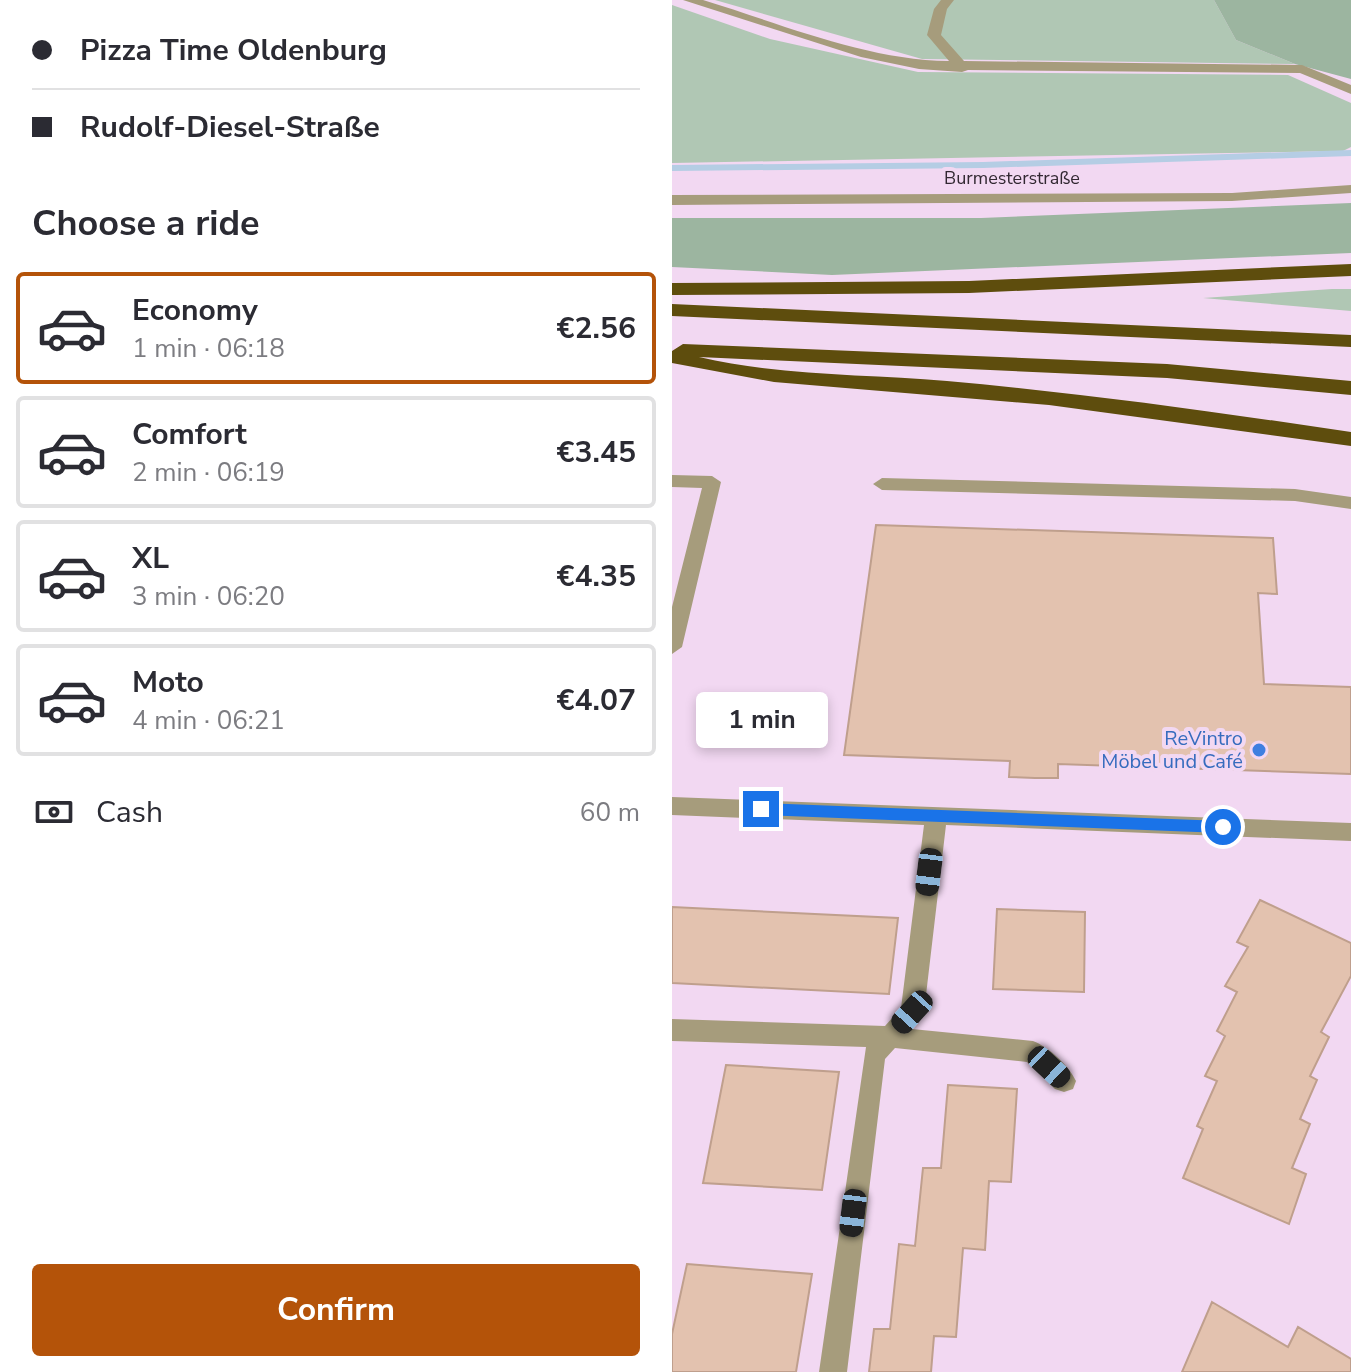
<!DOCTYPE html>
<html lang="en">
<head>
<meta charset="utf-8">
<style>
  :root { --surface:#fff; --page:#f7f7f7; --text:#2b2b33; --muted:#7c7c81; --line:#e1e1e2; --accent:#b45309 }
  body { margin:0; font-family:"Nunito Sans",sans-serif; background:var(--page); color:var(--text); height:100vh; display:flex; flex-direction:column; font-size:30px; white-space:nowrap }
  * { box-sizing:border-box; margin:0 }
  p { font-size:26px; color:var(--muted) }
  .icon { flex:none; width:44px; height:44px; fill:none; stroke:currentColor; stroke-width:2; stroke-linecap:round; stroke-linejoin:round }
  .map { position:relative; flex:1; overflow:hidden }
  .drawer { display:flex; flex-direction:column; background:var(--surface); width:672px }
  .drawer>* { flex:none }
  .top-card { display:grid; align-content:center; height:176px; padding:0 32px; background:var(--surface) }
  .end { position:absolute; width:36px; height:36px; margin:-18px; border:10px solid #1a73e8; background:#fff; box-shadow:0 0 0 4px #fff }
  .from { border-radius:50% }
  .bubble { position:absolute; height:56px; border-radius:8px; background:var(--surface); box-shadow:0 4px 12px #0003; font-size:26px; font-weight:700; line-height:56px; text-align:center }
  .car { position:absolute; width:24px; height:48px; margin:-24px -12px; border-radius:10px; box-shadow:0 0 6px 2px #0007; background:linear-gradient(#222 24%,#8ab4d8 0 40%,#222 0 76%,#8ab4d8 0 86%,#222 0) }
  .top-card b { display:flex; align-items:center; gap:28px; height:76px; font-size:30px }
  .top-card b+b { border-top:2px solid var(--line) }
  .top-card i { width:20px; height:20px; background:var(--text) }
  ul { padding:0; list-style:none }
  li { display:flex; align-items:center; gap:24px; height:112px; margin:0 16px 12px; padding:0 16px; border:4px solid var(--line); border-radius:8px }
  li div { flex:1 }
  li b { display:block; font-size:30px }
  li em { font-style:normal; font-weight:700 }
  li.current { border-color:var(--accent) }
  li>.icon { width:72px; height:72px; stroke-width:1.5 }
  h2 { padding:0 32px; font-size:36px; line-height:96px }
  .pay { display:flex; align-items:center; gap:20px; height:88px; padding:0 32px; font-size:30px }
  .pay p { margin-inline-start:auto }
  .cta { display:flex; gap:16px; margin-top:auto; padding:16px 32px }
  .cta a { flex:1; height:92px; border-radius:8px; background:var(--accent); color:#fff; font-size:32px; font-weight:700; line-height:92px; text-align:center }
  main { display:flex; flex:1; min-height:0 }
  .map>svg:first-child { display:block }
  .green { fill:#b0c7b4 }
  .forest { fill:#9cb5a0 }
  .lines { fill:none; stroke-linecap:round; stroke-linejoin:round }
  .stream { fill:#b5cde4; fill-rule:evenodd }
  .building { fill:#e3c2af; stroke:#bf9f8d; stroke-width:2 }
  .minor { fill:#a69c7c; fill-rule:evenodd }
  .highway { fill:#5e4d0d; fill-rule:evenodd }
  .route { fill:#1a73e8 }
  .shop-dot { fill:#3f7fe0; stroke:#f2d8f2; stroke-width:3 }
  .labels { text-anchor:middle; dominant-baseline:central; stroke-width:8; stroke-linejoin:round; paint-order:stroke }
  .far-street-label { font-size:18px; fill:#322832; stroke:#f2d8f2 }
  .shop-label { font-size:20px; fill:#366cbe; stroke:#f2d8f2; text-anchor:end }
</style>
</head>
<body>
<main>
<section class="drawer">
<div class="top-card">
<b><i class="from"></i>Pizza Time Oldenburg</b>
<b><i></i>Rudolf-Diesel-Straße</b>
</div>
<h2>Choose a ride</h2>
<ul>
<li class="current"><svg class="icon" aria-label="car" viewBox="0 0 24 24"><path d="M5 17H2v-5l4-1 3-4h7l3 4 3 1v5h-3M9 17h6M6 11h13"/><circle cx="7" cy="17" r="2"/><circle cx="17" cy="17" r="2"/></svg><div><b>Economy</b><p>1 min · 06:18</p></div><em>€2.56</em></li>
<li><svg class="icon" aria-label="car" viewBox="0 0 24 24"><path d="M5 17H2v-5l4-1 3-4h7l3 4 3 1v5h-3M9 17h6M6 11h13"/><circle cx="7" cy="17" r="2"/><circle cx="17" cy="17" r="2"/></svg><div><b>Comfort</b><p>2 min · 06:19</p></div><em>€3.45</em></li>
<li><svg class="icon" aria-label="car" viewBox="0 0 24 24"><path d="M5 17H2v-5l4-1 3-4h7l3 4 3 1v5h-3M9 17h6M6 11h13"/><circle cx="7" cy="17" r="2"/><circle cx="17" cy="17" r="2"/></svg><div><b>XL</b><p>3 min · 06:20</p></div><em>€4.35</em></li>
<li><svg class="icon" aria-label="car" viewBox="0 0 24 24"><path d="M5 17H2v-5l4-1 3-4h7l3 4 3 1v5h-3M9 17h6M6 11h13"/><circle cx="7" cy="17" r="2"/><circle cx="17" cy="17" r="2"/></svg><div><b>Moto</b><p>4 min · 06:21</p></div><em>€4.07</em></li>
</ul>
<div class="pay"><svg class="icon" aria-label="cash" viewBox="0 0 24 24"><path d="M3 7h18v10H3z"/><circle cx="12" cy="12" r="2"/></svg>Cash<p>60 m</p></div>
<div class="cta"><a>Confirm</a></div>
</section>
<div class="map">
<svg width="679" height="1372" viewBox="0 0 679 1372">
  <rect width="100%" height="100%" fill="#f2d8f2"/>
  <path class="green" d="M43 0H542L564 40 623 64 250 59Z
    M0 5 98 39 246 72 616 75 679 103V147L671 151 0 163Z
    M679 289V311L531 298 660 289Z"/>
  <path class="forest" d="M542 0H679V79L623 64 564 40Z
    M679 203V253L160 275 0 267V218H309Z"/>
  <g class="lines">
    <path class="stream" d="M679 150V156L311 168 0 171V165L311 162Z"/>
  </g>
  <path class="building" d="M204 525 601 538 605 594 586 593 592 684 679 687V774L386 764V778H363L337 777 338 761 172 755Z
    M588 900 679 943V976L649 1032 657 1037 638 1076 645 1080 628 1119 638 1124 620 1168 634 1174 617 1224 511 1178 531 1129 525 1126 545 1081 533 1076 553 1036 545 1031 565 992 553 986 576 947 565 942Z
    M0 907 226 918 217 994 0 983Z
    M325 909 413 912 412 992 321 989Z
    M54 1065 167 1072 150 1190 31 1183Z
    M276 1085 345 1089 339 1182 317 1181 313 1250 291 1248 284 1337 262 1336 259 1372H197L202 1329H218L227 1244 243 1246 251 1168H269Z
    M15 1264 140 1274 124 1372H0V1334Z
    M540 1302 616 1347 626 1327 679 1359V1372H510Z"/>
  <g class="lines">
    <path class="minor" d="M11 0H31C110 24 194 60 277 61L255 35 262 9 269 0H282L275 9 269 35 292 61 630 65 679 85V94L628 73 296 70 290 72 247 69 189 57Z
      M679 185V193L560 201 0 205V195L560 193Z
      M0 475 40 476 49 482 10 647 0 654V607L30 488 0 487Z
      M210 478 623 489 679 497V509L623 501 210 490 201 484Z
      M0 797 679 823V841L274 825 252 1012 240 1029 361 1041C377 1047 397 1066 404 1081L401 1089 392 1092 383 1089 355 1062 223 1048 213 1059 175 1372H147L194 1047 0 1041V1019L213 1026 229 1008 252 825 0 815Z"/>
    <path class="highway" d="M679 264V276L297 293 0 295V283L297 281Z
      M0 304 679 335V347L0 316Z
      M11 344 495 364 679 381V395L495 378 27 357C108 376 193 374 275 381 410 393 545 412 679 432V446L377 405 102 382 0 363V351Z"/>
  </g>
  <path class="route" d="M89 803 551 821 558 827 551 833 89 815 82 809Z"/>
  <circle class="shop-dot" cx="587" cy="750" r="8"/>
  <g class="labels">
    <g class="far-street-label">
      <text x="340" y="178">Burmesterstraße</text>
    </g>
    <g class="shop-label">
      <text x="571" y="738">ReVintro<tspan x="571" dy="23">Möbel und Café</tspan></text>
    </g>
  </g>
</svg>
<i class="end from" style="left:551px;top:827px"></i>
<i class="end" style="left:89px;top:809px"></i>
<div class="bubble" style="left:24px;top:692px;width:132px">1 min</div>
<i class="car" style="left:257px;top:872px;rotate:187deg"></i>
<i class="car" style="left:240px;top:1012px;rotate:222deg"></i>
<i class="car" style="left:377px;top:1067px;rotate:133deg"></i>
<i class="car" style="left:181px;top:1213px;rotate:187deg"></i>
</div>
</main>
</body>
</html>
